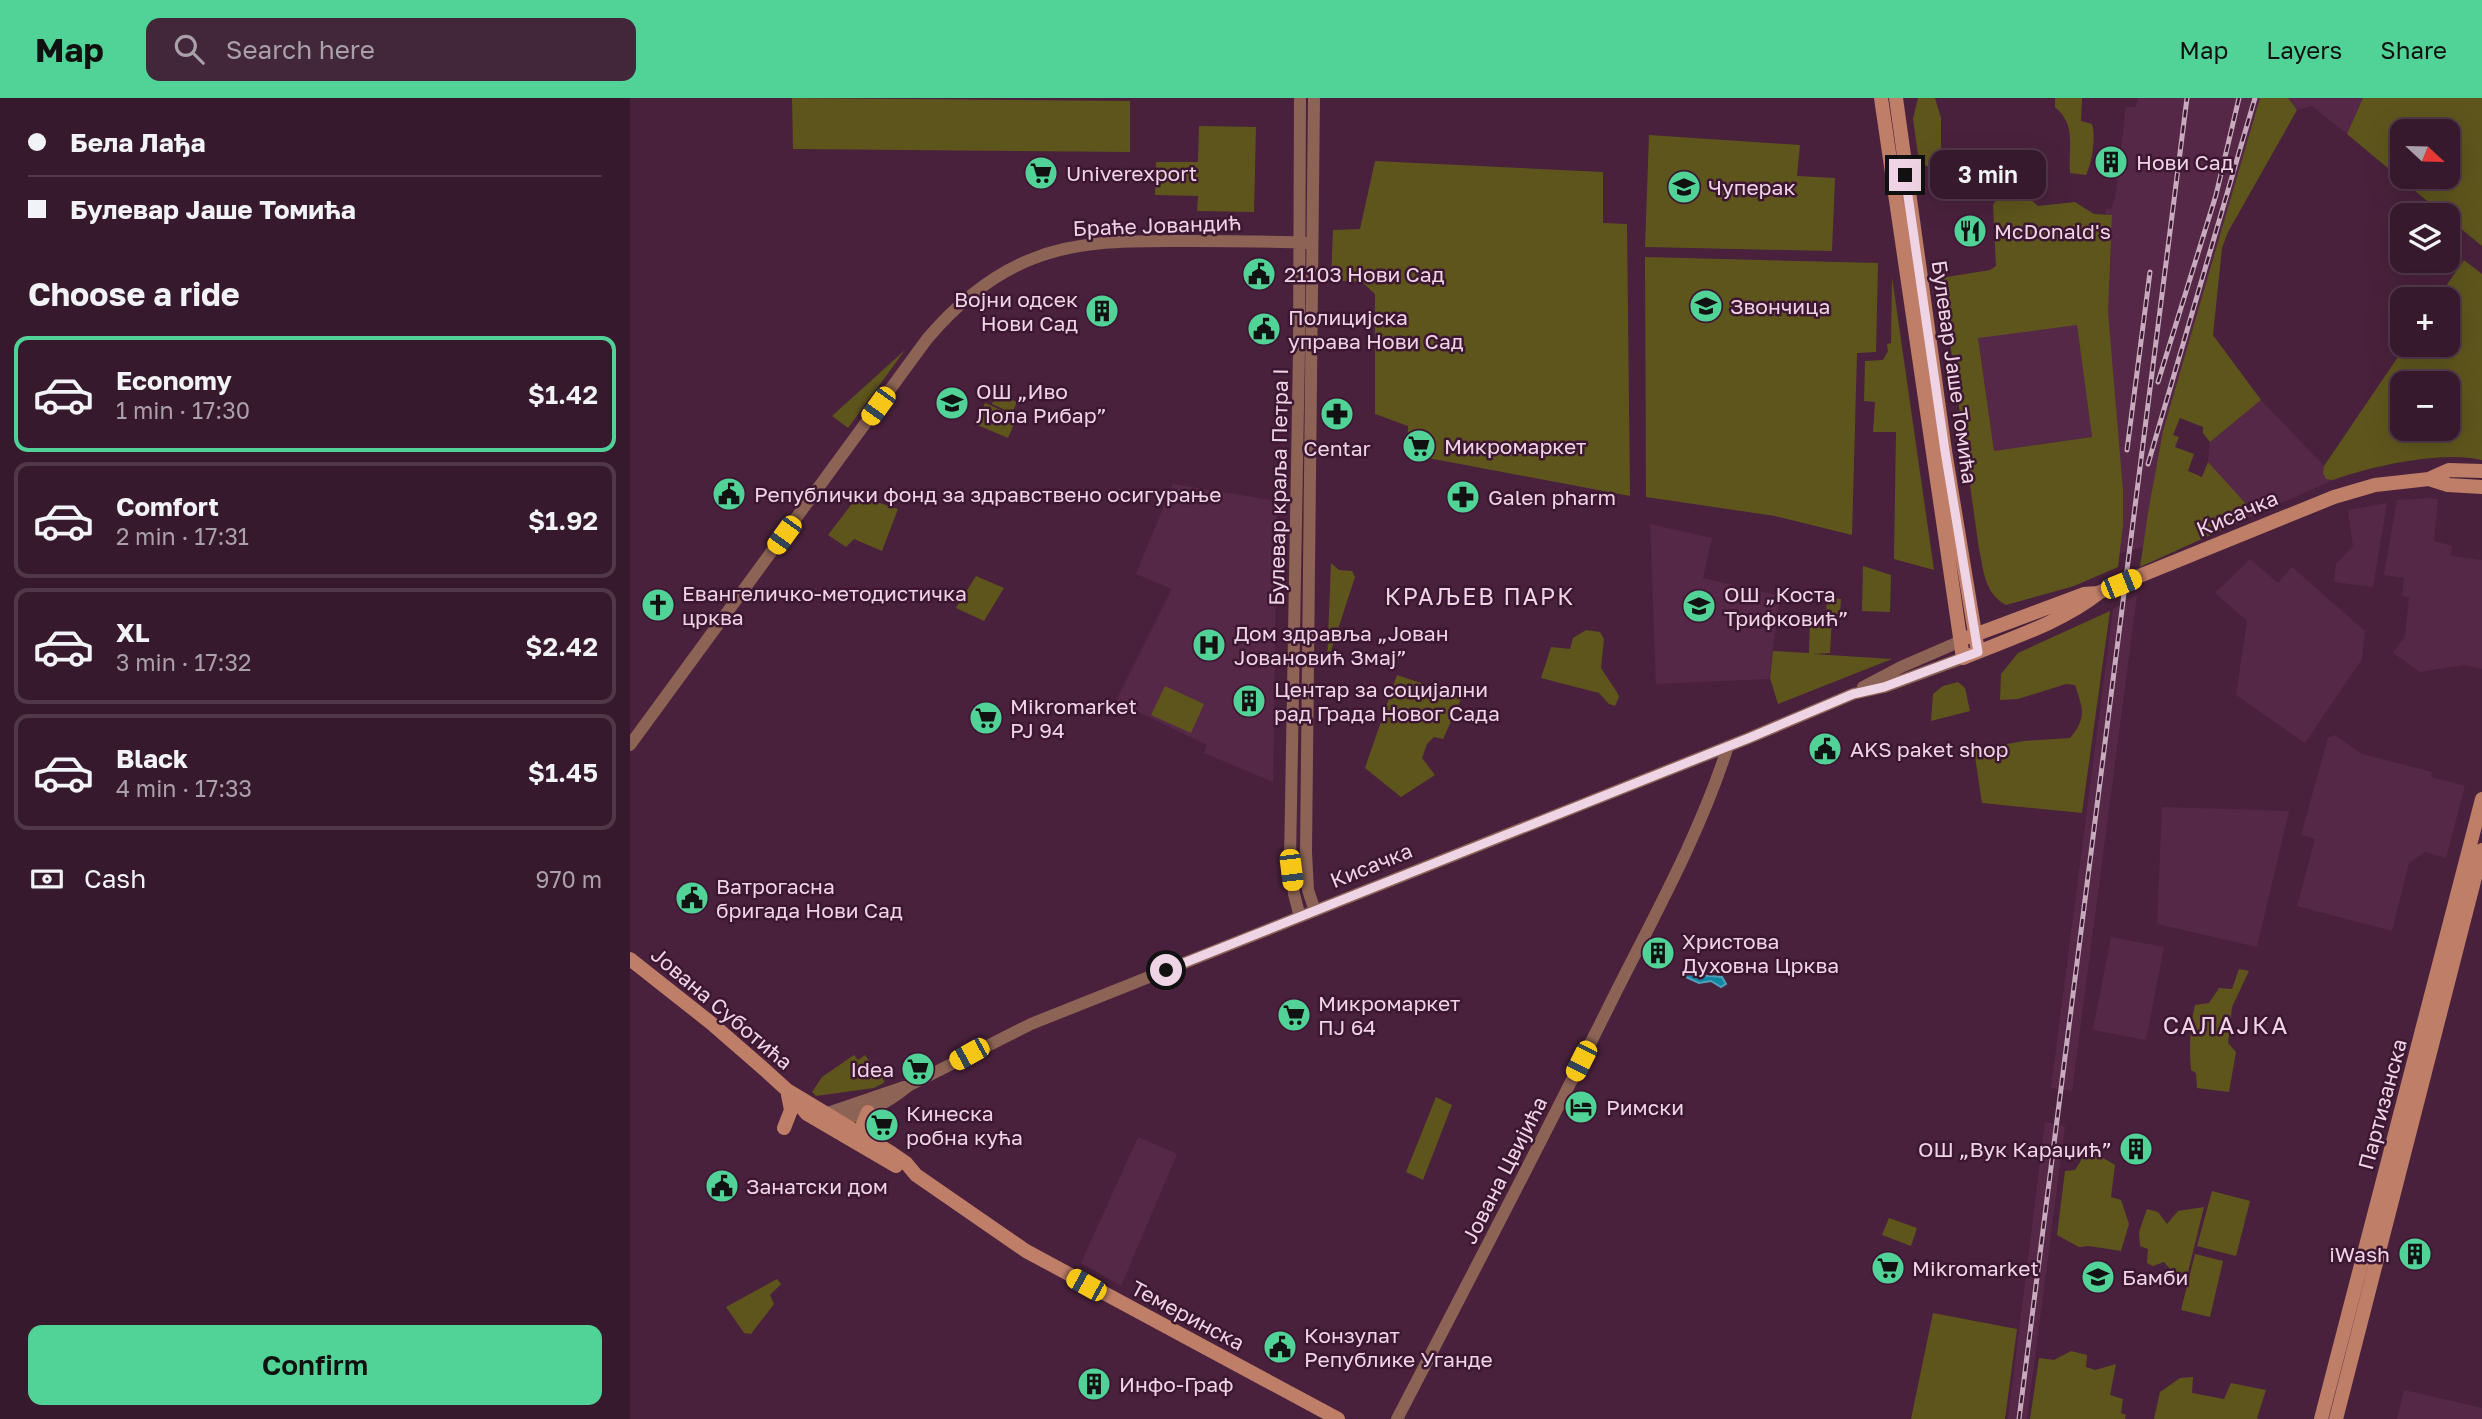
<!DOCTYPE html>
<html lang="en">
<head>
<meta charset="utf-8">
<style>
  :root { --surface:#37192d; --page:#422639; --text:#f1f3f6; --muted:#aaa0aa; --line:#513849; --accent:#51d398 }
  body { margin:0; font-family:"Golos Text",sans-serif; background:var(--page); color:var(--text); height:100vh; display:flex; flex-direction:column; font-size:26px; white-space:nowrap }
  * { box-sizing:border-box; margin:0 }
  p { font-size:23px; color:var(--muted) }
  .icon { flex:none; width:38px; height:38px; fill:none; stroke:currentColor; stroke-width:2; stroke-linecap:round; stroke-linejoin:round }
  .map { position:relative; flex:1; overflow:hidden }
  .sheet { display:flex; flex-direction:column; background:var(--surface); width:630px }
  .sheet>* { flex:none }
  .banner { display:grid; align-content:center; height:154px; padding:0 28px; background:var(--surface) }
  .needle { width:46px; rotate:112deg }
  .buttons { position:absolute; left:1760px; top:21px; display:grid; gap:14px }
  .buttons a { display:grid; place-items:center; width:70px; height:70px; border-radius:14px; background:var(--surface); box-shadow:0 7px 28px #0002,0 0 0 2px var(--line); font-size:35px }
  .end { position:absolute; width:32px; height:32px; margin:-16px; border:9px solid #eed4e4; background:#111; box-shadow:0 0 0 4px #111 }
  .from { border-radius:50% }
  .bubble { position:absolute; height:49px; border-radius:14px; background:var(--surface); box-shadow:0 7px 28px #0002,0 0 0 2px var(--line); font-size:23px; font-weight:600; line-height:49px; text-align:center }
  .car { position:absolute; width:21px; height:42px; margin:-21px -10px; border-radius:9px; box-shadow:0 0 5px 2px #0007; background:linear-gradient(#f5c518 24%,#345 0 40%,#f5c518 0 76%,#345 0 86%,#f5c518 0) }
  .banner b { display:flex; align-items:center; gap:24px; height:66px; font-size:26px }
  .banner b+b { border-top:2px solid var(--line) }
  .banner i { width:18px; height:18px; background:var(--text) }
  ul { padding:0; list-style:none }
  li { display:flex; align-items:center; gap:21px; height:116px; margin:0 14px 10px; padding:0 14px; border:4px solid var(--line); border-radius:14px }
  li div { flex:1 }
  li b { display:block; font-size:26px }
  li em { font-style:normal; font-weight:600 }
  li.current { border-color:var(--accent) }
  li>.icon { width:63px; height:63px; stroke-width:1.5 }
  h2 { padding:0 28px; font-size:32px; line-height:84px }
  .pay { display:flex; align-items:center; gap:18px; height:77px; padding:0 28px; font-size:26px }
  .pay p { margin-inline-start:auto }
  .cta { display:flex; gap:14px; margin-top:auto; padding:14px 28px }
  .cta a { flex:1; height:80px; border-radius:14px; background:var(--accent); color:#111; font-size:28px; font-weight:600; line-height:80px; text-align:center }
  header { display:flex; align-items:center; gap:42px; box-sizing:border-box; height:98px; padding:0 35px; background:var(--accent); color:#111 }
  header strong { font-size:33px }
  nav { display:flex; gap:38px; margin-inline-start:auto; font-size:24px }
  .search { width:490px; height:63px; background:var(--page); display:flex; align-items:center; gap:18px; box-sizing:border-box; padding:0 24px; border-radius:14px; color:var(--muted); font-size:26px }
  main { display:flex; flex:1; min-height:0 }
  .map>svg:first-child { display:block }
  .built { fill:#562848 }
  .green { fill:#5e551d; fill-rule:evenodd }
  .water { fill:#0e88a5; stroke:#519fb8; stroke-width:2 }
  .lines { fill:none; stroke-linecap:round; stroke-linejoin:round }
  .tertiary { stroke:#8c6355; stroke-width:12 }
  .secondary { stroke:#bf7e67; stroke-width:14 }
  .rail-casing { stroke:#c8aabd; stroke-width:5 }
  .rail { stroke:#3d1732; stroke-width:2.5; stroke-dasharray:8; stroke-linecap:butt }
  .route { stroke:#eed4e4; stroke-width:9 }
  .labels { text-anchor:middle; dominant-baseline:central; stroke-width:5; stroke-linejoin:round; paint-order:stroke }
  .poi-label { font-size:21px; fill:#eed4e4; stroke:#3d1732; text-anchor:start }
  .street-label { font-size:21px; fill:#eed4e4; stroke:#3d1732 }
  .neighbourhood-label { font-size:23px; letter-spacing:2px; fill:#eed4e4; stroke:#3d1732 }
  .quarter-label { font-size:24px; letter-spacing:2px; fill:#eed4e4; stroke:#3d1732 }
</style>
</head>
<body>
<header>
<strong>Map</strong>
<div class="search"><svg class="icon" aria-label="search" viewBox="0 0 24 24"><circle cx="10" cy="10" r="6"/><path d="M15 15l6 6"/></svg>Search here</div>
<nav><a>Map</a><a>Layers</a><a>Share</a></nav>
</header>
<main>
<section class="sheet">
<div class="banner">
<b><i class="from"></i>Бела Лађа</b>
<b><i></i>Булевар Јаше Томића</b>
</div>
<h2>Choose a ride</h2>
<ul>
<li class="current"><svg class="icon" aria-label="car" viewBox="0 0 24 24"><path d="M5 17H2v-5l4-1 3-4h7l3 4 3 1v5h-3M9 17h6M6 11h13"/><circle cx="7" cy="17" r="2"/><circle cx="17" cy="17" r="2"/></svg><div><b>Economy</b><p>1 min · 17:30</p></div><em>$1.42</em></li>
<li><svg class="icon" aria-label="car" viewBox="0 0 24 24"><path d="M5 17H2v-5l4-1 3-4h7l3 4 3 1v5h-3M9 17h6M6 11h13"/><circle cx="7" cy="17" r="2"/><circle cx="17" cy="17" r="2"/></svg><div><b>Comfort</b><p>2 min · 17:31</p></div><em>$1.92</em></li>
<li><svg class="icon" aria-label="car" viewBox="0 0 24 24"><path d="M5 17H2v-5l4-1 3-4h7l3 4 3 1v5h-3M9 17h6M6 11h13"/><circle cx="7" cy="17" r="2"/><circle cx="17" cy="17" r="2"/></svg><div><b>XL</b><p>3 min · 17:32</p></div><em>$2.42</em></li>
<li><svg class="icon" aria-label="car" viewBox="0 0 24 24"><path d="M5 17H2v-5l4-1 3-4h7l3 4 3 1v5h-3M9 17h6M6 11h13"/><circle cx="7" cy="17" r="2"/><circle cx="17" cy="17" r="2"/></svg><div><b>Black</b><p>4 min · 17:33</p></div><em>$1.45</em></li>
</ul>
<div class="pay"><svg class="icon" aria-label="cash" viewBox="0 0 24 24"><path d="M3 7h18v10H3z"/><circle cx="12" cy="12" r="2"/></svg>Cash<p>970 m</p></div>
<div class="cta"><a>Confirm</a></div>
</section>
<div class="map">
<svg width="1852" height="1321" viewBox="0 0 1852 1321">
  <rect width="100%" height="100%" fill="#49213c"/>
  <path class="built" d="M1508 0H1630L1533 333 1513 449 1489 456 1493 392 1480 250 1477 198 1482 118 1475 116 1476 111H1481L1485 100 1496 9H1506Z
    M1658 0H1733L1717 36 1682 8 1667 12Z
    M1447 226 1462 339 1364 353 1348 239Z
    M1631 302 1694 368 1693 375 1696 380 1703 382 1618 420V412L1578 364 1580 344Z
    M543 386 647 403 643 684 574 655 577 647 486 603 542 491 506 476Z
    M1798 400 1808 401 1804 443 1822 448 1821 458 1852 462V571L1835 567 1790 574 1763 555 1775 538 1779 500 1772 498 1774 480 1754 477 1767 402Z
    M1757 405 1743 489 1704 484 1706 466 1723 448 1718 412Z
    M1020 426 1082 440 1073 480 1150 498 1139 581 1026 586Z
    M1620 461 1648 485 1662 469 1735 533 1732 561 1675 645 1606 597 1617 523 1585 495Z
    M1507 497 1442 993 1421 990 1483 511Z
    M1705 637 1732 656 1802 674 1801 679 1835 688 1816 760 1795 754 1779 765 1762 833 1667 808 1685 741 1671 737 1698 640Z
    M1532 709 1659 713 1627 849 1527 826Z
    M1481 839 1534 849 1516 942 1463 932Z
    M1415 1024 1435 1028 1397 1321H1378Z
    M508 1039 547 1056 491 1188 451 1165Z
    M1774 1292 1852 1310V1321H1767Z"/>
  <path class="green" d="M162 0 500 3V54L163 51Z
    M1288 0H1305L1311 20V58L1299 69 1289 64 1283 21Z
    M1425 0H1452L1451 23 1462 26C1466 39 1462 65 1456 77L1440 75C1438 49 1447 28 1425 9Z
    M1630 0H1658L1667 12 1598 134 1592 150 1583 237 1631 302 1580 344 1573 335V329L1550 320 1543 337 1549 339 1545 349 1564 356 1558 373 1572 379 1578 364 1617 407 1618 420 1510 469 1518 415 1533 333Z
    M1733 0H1852V148L1818 120V117H1814L1717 36ZM1818 33V79H1773V33Z
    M569 28 626 29 624 114 567 113 568 98 525 97 526 64H568Z
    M1019 37 1170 47 1167 78 1205 80 1202 153 1015 149Z
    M745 63 973 74V125L997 126 1000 398 777 356 778 328 745 316V196L732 184 701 182 703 132 730 131Z
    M1369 99 1399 100 1408 108 1445 104 1464 116 1482 117 1478 214 1493 392V427L1488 469 1444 488 1376 507C1354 495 1354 473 1349 451L1311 180 1360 172 1366 168 1363 107ZM1447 227 1462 339 1364 353 1348 240Z
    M1015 159 1248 165 1246 254 1227 255 1222 437 1145 418 1016 399Z
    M1834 162 1852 176V362C1815 352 1739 368 1703 382L1696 381 1693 375 1694 368 1776 247H1818V201H1807ZM1773 285H1818V331H1773Z
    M1262 179 1304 472 1264 461 1266 334H1243L1245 304 1234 303 1235 263 1253 262 1258 253 1257 246 1261 245Z
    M275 252 218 330 202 318Z
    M366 295 387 304 382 315 362 306Z
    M355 305 387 319 378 340 345 326Z
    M228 398 268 411 252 453 224 441 216 449 198 437Z
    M701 465 709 472 722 473 725 479 697 565Z
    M1233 468 1261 477 1260 514 1232 513Z
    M346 478 374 490 354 523 326 510Z
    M1197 500 1211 501 1210 516H1196Z
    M1480 513 1452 715 1352 705 1344 652 1394 643 1440 640C1457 619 1453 611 1445 587L1436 586 1388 601 1370 602 1371 576 1388 555Z
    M1180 519H1202L1200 555 1183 556 1262 561 1148 606 1140 580 1143 553 1179 555Z
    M956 532 970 534 974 541 971 570 988 596 989 599 985 608 979 606 969 595 911 580 921 549 940 551 943 540Z
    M767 577 832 599 813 641 804 639 797 646 792 660 805 677 771 699 735 670Z
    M1328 584 1335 590 1340 613 1301 623 1303 596 1313 588Z
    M535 588 574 606 561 635 521 617Z
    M1609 871 1619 873 1602 909 1598 945 1606 954 1599 994 1567 990 1566 975 1561 972C1559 949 1560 929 1565 907L1579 905 1589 890 1602 891Z
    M224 957 228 962 235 957 255 984 244 990 186 998 182 994 192 979Z
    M806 999 822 1007 793 1082 776 1074Z
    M1455 1056 1470 1058 1485 1067 1481 1099 1491 1102 1499 1126 1491 1153 1459 1148 1449 1149 1427 1137 1435 1073 1445 1072Z
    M1582 1093 1620 1103 1606 1158 1567 1148Z
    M1574 1109 1557 1178 1541 1172 1534 1164 1523 1168 1517 1165 1518 1151 1510 1148 1509 1134 1517 1111 1528 1114 1537 1126 1548 1113Z
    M1259 1120 1287 1130 1281 1148 1252 1137Z
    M1565 1156 1593 1163 1580 1219 1551 1212Z
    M147 1181 151 1186 140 1197 144 1206 121 1236 114 1235 96 1209Z
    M1303 1215 1387 1231 1375 1321H1281Z
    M1441 1253 1457 1257 1456 1269 1465 1272 1486 1266 1480 1297 1493 1301 1491 1315 1496 1317 1495 1321H1400L1409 1260 1424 1262Z
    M1563 1279 1562 1295 1594 1301 1601 1285 1636 1292 1627 1320 1629 1321H1524L1530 1294 1550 1280Z"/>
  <path class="water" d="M1056 876 1092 879 1096 886 1091 889 1081 883 1069 885 1056 879Z"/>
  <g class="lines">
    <path class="tertiary" d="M684 0 676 754 678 792 685 813
      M1233 589 1271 569 1331 543
      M0 647 297 241C325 208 361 177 402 161 451 141 507 143 559 143 600 143 641 143 682 145
      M670 819 664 796 660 762 669 253 670 0
      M189 1018 274 989
      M203 1025C232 1017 255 1007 278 988L401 926 1119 640 1223 596 1254 589 1333 560
      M767 1321C840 1181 913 1041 983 900 1024 818 1070 736 1098 648"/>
    <path class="secondary" d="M1251 0 1333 560C1379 541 1431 525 1470 494L1704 399 1745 387 1799 381 1819 372 1852 373
      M1266 0 1315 353 1348 554
      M1799 381 1818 387 1852 389
      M1339 539 1454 496 1468 495
      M0 861 81 925 135 972 157 992 177 1016 266 1068
      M157 992 260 1054 276 1065 286 1077 396 1153 708 1321
      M154 1030 161 1012 158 997
      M238 1040 233 1026 238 1014
      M1691 1321 1852 701
      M1706 1321 1852 752"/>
    <defs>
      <path id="rail" d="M1528 284 1586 97 1609 0
        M1497 352 1520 174
        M1518 366 1625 0
        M1389 1321 1557 0"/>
    </defs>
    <use href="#rail" class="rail-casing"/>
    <use href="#rail" class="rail"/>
  </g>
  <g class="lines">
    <path class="route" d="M536 872 1119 640 1223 596 1254 589 1348 554 1315 353 1275 77"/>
  </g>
  <defs>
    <symbol id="building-disc" viewBox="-11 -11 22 22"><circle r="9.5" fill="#51d398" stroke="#3d1732"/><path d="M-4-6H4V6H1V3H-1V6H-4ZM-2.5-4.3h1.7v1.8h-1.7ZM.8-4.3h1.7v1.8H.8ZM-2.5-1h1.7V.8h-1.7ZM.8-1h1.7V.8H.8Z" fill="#111"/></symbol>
    <symbol id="supermarket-disc" viewBox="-11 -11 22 22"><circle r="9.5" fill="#51d398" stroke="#3d1732"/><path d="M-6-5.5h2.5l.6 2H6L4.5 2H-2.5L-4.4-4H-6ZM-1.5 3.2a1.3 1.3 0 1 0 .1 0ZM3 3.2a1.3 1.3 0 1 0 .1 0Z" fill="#111"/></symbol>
    <symbol id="school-disc" viewBox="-11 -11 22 22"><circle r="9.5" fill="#51d398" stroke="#3d1732"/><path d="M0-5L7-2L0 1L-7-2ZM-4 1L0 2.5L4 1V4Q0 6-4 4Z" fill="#111"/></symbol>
    <symbol id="restaurant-disc" viewBox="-11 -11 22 22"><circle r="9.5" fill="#51d398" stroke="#3d1732"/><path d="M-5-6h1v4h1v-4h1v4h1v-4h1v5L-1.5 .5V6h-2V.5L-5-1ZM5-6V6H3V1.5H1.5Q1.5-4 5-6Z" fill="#111"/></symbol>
    <symbol id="civic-disc" viewBox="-11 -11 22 22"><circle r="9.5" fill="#51d398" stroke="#3d1732"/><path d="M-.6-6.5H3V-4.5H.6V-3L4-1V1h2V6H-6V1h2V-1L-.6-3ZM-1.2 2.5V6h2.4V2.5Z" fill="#111"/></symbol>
    <symbol id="pharmacy-disc" viewBox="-11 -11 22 22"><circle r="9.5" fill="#51d398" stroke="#3d1732"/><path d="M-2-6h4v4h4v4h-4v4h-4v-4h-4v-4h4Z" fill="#111"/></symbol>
    <symbol id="church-disc" viewBox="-11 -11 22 22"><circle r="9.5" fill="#51d398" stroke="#3d1732"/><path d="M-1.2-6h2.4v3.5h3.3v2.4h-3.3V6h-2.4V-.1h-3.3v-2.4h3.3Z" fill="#111"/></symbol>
    <symbol id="hospital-disc" viewBox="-11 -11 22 22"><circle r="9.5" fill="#51d398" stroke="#3d1732"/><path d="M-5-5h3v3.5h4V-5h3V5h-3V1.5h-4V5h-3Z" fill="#111"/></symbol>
    <symbol id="hotel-disc" viewBox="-11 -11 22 22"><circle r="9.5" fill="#51d398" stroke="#3d1732"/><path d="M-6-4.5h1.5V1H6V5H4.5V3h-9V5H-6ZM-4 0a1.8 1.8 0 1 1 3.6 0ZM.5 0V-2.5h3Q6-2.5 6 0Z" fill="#111"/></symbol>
  </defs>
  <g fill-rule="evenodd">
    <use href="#building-disc" x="1462" y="45" width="38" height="38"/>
    <use href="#supermarket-disc" x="392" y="56" width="38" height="38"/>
    <use href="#school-disc" x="1035" y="70" width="38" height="38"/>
    <use href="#restaurant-disc" x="1321" y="114" width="38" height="38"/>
    <use href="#civic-disc" x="610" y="157" width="38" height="38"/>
    <use href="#school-disc" x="1057" y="189" width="38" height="38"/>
    <use href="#building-disc" x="453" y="194" width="38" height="38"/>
    <use href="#civic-disc" x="615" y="212" width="38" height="38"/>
    <use href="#school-disc" x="303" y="286" width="38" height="38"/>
    <use href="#pharmacy-disc" x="688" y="297" width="38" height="38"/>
    <use href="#supermarket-disc" x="770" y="329" width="38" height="38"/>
    <use href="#civic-disc" x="80" y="377" width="38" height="38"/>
    <use href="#pharmacy-disc" x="814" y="380" width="38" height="38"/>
    <use href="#church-disc" x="9" y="488" width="38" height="38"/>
    <use href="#school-disc" x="1050" y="489" width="38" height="38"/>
    <use href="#hospital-disc" x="560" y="528" width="38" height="38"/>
    <use href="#building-disc" x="600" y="584" width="38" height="38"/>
    <use href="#supermarket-disc" x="337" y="601" width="38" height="38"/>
    <use href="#civic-disc" x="1176" y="632" width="38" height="38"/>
    <use href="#civic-disc" x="43" y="781" width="38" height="38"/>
    <use href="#building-disc" x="1009" y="836" width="38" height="38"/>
    <use href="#supermarket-disc" x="645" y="898" width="38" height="38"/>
    <use href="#supermarket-disc" x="269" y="952" width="38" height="38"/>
    <use href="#hotel-disc" x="932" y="990" width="38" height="38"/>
    <use href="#supermarket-disc" x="233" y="1008" width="38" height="38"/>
    <use href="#building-disc" x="1487" y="1032" width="38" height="38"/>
    <use href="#civic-disc" x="73" y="1069" width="38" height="38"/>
    <use href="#building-disc" x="1766" y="1137" width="38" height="38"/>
    <use href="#supermarket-disc" x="1239" y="1151" width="38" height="38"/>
    <use href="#school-disc" x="1449" y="1160" width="38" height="38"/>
    <use href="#civic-disc" x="631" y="1230" width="38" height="38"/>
    <use href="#building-disc" x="445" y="1267" width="38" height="38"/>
  </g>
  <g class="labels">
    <g class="poi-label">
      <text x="1506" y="64">Нови Сад</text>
      <text x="436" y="75">Univerexport</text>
      <text x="1078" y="89">Чуперак</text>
      <text x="1364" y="133">McDonald's</text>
      <text x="654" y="176">21103 Нови Сад</text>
      <text x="448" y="201" text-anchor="end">Војни одсек<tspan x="448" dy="24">Нови Сад</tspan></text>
      <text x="1100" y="208">Звончица</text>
      <text x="658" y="219">Полицијска<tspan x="658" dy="24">управа Нови Сад</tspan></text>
      <text x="346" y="293">ОШ „Иво<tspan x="346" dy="24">Лола Рибар”</tspan></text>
      <text x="814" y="348">Микромаркет</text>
      <text x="707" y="350" text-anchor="middle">Centar</text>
      <text x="124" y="396">Републички фонд за здравствено осигурање</text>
      <text x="858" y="399">Galen pharm</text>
      <text x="52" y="495">Евангеличко-методистичка<tspan x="52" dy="24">црква</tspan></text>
      <text x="1094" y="496">ОШ „Коста<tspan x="1094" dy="24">Трифковић”</tspan></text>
      <text x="604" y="535">Дом здравља „Јован<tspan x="604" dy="24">Јовановић Змај”</tspan></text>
      <text x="644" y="591">Центар за социјални<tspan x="644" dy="24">рад Града Новог Сада</tspan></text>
      <text x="380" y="608">Mikromarket<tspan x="380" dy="24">PJ 94</tspan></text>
      <text x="1220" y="651">AKS paket shop</text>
      <text x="86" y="788">Ватрогасна<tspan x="86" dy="24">бригада Нови Сад</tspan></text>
      <text x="1052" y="843">Христова<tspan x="1052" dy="24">Духовна Црква</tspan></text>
      <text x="688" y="905">Микромаркет<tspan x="688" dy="24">ПЈ 64</tspan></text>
      <text x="264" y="971" text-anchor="end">Idea</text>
      <text x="976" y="1009">Римски</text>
      <text x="276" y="1015">Кинеска<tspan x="276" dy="24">робна кућа</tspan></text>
      <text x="1482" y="1051" text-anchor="end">ОШ „Вук Караџић”</text>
      <text x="116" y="1088">Занатски дом</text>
      <text x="1760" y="1156" text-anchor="end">iWash</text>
      <text x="1282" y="1170">Mikromarket</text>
      <text x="1492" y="1179">Бамби</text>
      <text x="674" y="1237">Конзулат<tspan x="674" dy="24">Републике Уганде</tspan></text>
      <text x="489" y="1286">Инфо-Граф</text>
    </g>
    <g class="street-label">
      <text transform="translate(527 127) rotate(-2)">Браће Јовандић</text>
      <text transform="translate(1325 274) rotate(82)">Булевар Јаше Томића</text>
      <text transform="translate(648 389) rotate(-89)">Булевар краља Петра I</text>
      <text transform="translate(1607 415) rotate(-23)">Кисачка</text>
      <text transform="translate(741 767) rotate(-22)">Кисачка</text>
      <text transform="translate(92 910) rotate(40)">Јована Суботића</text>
      <text transform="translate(1752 1006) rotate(-75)">Партизанска</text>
      <text transform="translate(874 1072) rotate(-63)">Јована Цвијића</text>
      <text transform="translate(558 1217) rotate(28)">Темеринска</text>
    </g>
    <g class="neighbourhood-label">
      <text x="850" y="498">КРАЉЕВ ПАРК</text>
    </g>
    <g class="quarter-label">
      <text x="1596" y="926">САЛАЈКА</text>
    </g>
  </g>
</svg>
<div class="buttons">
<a><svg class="needle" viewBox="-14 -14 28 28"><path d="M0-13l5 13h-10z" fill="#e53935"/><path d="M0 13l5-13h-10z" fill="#aaa0aa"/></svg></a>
<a><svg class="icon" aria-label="layers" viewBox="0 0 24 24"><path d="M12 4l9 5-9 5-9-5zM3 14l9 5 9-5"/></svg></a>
<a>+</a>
<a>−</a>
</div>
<i class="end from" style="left:536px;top:872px"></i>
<i class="end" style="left:1275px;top:77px"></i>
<div class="bubble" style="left:1300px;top:52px;width:116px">3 min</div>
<i class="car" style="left:248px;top:308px;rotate:216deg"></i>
<i class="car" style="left:154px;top:437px;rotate:216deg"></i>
<i class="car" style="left:1491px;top:486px;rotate:68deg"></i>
<i class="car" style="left:661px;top:772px;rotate:173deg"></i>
<i class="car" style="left:339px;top:956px;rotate:241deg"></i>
<i class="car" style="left:951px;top:963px;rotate:207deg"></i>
<i class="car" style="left:456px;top:1187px;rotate:299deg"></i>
</div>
</main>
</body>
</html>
